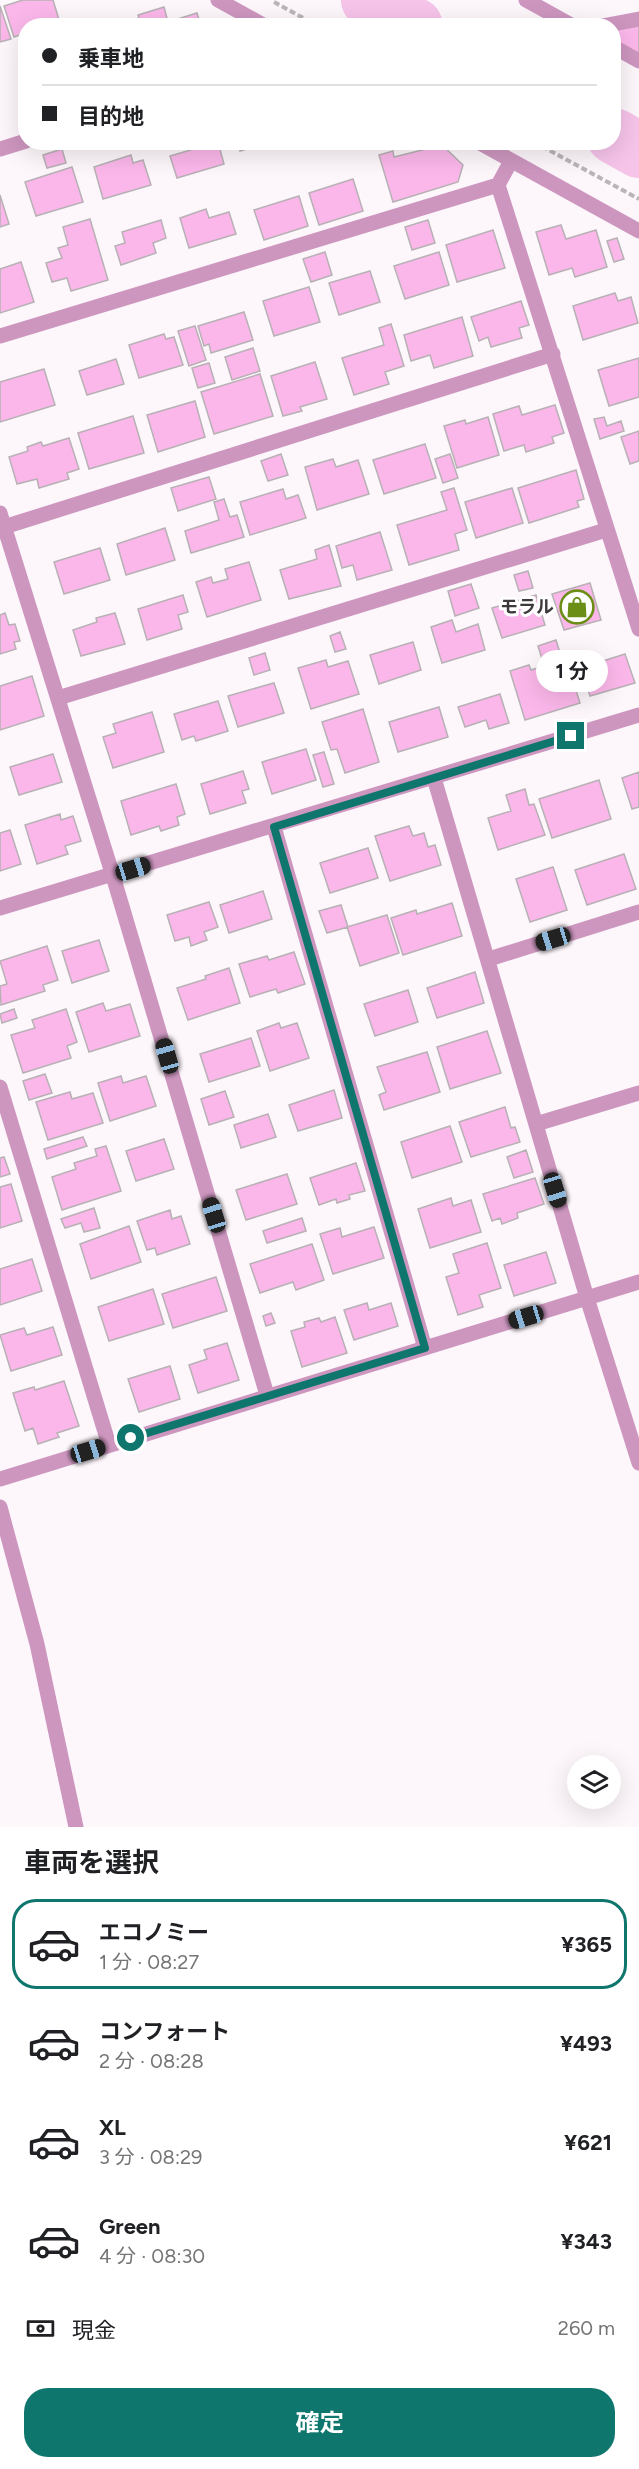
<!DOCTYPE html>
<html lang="ja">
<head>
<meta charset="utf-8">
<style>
  :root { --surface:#fff; --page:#f6f6f6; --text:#202124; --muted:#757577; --line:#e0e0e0; --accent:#0f766e }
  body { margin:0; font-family:Figtree,"Noto Sans JP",sans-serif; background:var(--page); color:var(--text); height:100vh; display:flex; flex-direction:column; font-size:22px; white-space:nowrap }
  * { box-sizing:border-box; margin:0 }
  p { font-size:20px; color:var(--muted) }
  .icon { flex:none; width:33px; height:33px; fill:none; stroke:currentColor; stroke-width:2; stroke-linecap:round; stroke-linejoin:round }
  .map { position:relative; height:1827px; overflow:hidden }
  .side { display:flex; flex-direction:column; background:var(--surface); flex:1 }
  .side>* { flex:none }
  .guide { position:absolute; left:18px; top:18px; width:603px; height:132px; border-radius:24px; box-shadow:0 6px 24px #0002; display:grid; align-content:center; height:132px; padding:0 24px; background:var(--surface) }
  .controls { position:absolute; left:567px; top:1755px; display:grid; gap:12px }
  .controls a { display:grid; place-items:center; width:54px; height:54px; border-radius:50%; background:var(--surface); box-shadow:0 6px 24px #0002; font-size:30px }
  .end { position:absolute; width:27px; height:27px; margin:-14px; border:8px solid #0f766e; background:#fff; box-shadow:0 0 0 3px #fff }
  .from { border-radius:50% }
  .bubble { position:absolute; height:42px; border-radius:21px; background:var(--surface); box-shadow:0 6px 24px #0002; font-size:20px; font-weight:700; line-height:42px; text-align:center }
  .car { position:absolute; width:18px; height:36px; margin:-18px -9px; border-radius:8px; box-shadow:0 0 4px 2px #0007; background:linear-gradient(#222 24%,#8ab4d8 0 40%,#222 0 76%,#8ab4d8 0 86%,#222 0) }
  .guide b { display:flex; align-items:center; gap:21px; height:57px; font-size:22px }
  .guide b+b { border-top:2px solid var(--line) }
  .guide i { width:15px; height:15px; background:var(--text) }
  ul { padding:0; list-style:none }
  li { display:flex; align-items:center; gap:18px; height:90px; margin:0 12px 9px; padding:0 12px; border:3px solid transparent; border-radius:24px }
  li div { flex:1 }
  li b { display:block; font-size:22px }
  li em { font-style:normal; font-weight:700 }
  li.on { border-color:var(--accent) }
  li>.icon { width:54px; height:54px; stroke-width:1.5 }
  h2 { padding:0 24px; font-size:27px; line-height:72px }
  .pay { display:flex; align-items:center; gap:15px; height:66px; padding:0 24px; font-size:22px }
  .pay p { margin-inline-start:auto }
  .action { display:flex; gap:12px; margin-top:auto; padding:12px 24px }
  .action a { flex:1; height:69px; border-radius:24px; background:var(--accent); color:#fff; font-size:24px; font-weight:700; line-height:69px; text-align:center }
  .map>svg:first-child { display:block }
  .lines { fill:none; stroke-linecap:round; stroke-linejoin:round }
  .river { stroke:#f6c3e9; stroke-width:56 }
  .building { fill:#fbb7ea; stroke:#b7b1b5; stroke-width:1.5 }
  .path { stroke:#bab5b9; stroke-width:4; stroke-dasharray:6 3; stroke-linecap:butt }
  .minor { stroke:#cd96bf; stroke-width:15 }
  .route { stroke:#0f766e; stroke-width:8 }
  .labels { text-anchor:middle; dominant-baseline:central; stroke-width:6; stroke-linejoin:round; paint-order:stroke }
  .poi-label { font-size:18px; font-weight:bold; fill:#3d3a3c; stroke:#fff; text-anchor:end }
</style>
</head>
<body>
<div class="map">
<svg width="639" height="1827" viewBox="0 0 639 1827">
  <rect width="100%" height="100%" fill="#fdf6fb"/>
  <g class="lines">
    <path class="river" d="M369 0 415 26
      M614 136 639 150"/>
  </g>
  <path class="building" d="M23 0H53L60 23 50 26H26V33L14 37 4 6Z
    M0 6 11 39 0 42Z
    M164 7 168 22 197 13 201 26H141L138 15Z
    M639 22V55L614 42V27Z
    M192 142H218L224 164 177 178 170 156 194 149Z
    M238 142H270L240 151Z
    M442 145 463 165 458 182 393 202 379 155 393 151 394 157Z
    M62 149 66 163 47 168 43 155Z
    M131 155 133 163 143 160 151 185 103 199 94 167Z
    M72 167 83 202 36 216 25 182Z
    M353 179 363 211 319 225 309 193Z
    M0 195 9 224 0 227Z
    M299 196 308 226 264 240 254 210Z
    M206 209 209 218 229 212 236 234 189 248 180 218Z
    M90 219 108 280 71 291 67 278 52 282 46 263 62 258 58 248 68 245 63 227Z
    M161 220 166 238 153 243 156 253 121 265 115 246 125 243 122 232Z
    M428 220 435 243 412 250 405 227Z
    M561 225 566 239 596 230 607 267 575 277 572 268 549 275 536 232Z
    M493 230 505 268 457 282 446 245Z
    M617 238 624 259 614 262 607 241Z
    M325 252 332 275 311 282 303 259Z
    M439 252 449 285 405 299 394 266Z
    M21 262 34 302 0 313V269Z
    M370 271 380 302 339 315 329 283Z
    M309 287 320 322 274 336 263 301Z
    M615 293 618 301 631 297 638 323 583 340 573 306Z
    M521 301 529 325 519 328 522 338 491 347 488 337 479 341 471 317Z
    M244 312 253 340 211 353 209 344 204 346 198 326Z
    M462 317 473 356 434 368 430 355 411 361 404 335Z
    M391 324 404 366 385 372 389 384 354 395 342 358 384 345 379 328Z
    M195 326 206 360 189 366 178 331Z
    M164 334 166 339 174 337 183 365 139 378 129 345Z
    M253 348 260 371 232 380 225 357Z
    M639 358V397L609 406 598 370Z
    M116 359 124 384 87 395 79 371Z
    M315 362 327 399 300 407 302 411 283 416 271 376Z
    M209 363 215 383 198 388 192 368Z
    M44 369 55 405 0 422V382Z
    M260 374 273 416 214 434 201 392Z
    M195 401 205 437 158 452 147 415Z
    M555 405 564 433 552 437 554 443 526 452 524 445 504 451 493 414 519 406 522 415Z
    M133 416 144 453 89 469 78 433Z
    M488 417 499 455 457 468 444 426 465 420 466 424Z
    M604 417 607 426 621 421 624 431 600 439 594 419Z
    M639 431V461L630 464 621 437Z
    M69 438 79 469 67 473 69 479 39 488 37 479 17 484 9 457 28 451 27 447 41 442 43 446Z
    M425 444 436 478 384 494 373 460Z
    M281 454 288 475 268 481 261 461Z
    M450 454 458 478 443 483 435 459Z
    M333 459 336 467 358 460 369 494 317 510 305 467Z
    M576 470 584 499 577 501 579 507 529 523 518 488Z
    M209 477 216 499 178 511 171 488Z
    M454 488 467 530 455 534 459 550 409 565 397 525 447 510 441 492Z
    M512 488 523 523 476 538 465 502Z
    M283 489 286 499 298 495 306 518 250 535 240 502Z
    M224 499 230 517 237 515 244 537 191 553 185 531 219 520 214 502Z
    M165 528 175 560 126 575 117 544Z
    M380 532 392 570 357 580 353 565 342 568 336 546Z
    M329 545 341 586 289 599 280 570 317 559 315 550Z
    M100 548 110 580 64 594 54 562Z
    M249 562 261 600 207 617 196 582 211 577 213 583 228 579 225 569Z
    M528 571 533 588 519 591 514 575Z
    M590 583 601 620 564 630 552 594Z
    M471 584 479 608 455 616 448 591Z
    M183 595 188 612 178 615 182 629 147 640 138 609Z
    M536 595 545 625 502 638 492 608Z
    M5 613 9 625 15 624 20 641 14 642 16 649 0 654V615Z
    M115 613 125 644 81 656 73 630 97 622 96 618Z
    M452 620 456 632 478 624 485 650 442 663 431 627Z
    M340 632 346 649 335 652 330 636Z
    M556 640 561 656 543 662 538 646Z
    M413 642 421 670 379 684 370 655Z
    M265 653 270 670 254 675 249 658Z
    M625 654 635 683 590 696 581 668Z
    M566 659 580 703 525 720 510 671 529 665 531 670Z
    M326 660 328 667 348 661 359 694 311 709 298 668Z
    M32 676 44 716 0 730V686Z
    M274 683 284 713 238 727 228 696Z
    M500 694 509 723 489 729 486 720 465 727 458 707Z
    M218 701 228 731 196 741 194 736 182 740 174 714Z
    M439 707 448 737 398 752 389 722Z
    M363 709 379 762 345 773 337 749 331 750 322 722Z
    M152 712 164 752 113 768 103 737 116 733 113 724Z
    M306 749 316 780 272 794 262 762Z
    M324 752 334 784 323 787 313 755Z
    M53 754 62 782 19 795 10 767Z
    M243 771 249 789 242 791 246 803 210 814 201 784Z
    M639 772V807L632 809 622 778Z
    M599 780 611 819 552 838 539 799Z
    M176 784 185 814 177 817 179 825 161 831 159 826 131 835 121 801Z
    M525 789 529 805 534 804 545 835 498 850 488 818 511 811 506 795Z
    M60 814 61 820 73 816 81 841 65 846 68 854 37 864 25 825Z
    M409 826 413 836 424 833 428 847 435 845 441 865 390 881 375 836Z
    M10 830 21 864 0 871V833Z
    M368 848 378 878 330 893 320 863Z
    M624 854 636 889 587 905 575 870Z
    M553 867 567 910 530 922 516 879Z
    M263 891 272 919 229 933 220 905Z
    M209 902 218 927 204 932 207 940 191 946 189 937 175 941 167 915Z
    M452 903 462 936 403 955 391 918 416 910 417 914Z
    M341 905 348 927 327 933 319 911Z
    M387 915 399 953 360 966 347 927Z
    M99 940 109 971 72 983 62 951Z
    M47 946 58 980 43 985 45 991 1 1005 0 986 7 984 0 961Z
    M294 952 305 984 278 993 276 989 250 997 239 964 267 956 269 960Z
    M229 968 240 1003 188 1020 177 988 206 979 205 976Z
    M475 972 484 1003 437 1018 427 988Z
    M408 990 418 1022 375 1036 364 1004Z
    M103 1003 106 1011 130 1004 140 1036 89 1052 76 1012Z
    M14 1009 17 1018 2 1023 0 1014Z
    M66 1009 77 1042 67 1046 71 1058 23 1073 11 1035 35 1028 32 1020Z
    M279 1023 281 1028 297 1023 309 1058 270 1071 257 1031Z
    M487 1031 501 1073 450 1089 437 1047Z
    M251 1038 260 1066 209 1082 200 1054Z
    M427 1052 440 1092 384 1110 379 1095 386 1092 377 1067Z
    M45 1074 52 1093 29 1100 23 1081Z
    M121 1076 123 1083 146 1076 156 1106 110 1121 98 1083Z
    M334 1090 342 1118 298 1131 289 1105Z
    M225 1091 234 1117 209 1125 201 1099Z
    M70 1092 72 1099 93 1093 103 1123 48 1140 36 1102Z
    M505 1107 511 1128 515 1127 520 1142 471 1157 459 1122Z
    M268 1114 276 1137 241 1148 234 1125Z
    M450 1126 462 1162 412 1178 401 1142Z
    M83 1137 87 1146 47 1159 44 1149Z
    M164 1139 174 1169 136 1181 126 1151Z
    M106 1146 121 1191 62 1210 52 1177 76 1169 74 1163 97 1156 95 1149Z
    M526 1150 533 1172 514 1178 507 1157Z
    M4 1157 10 1174 0 1177V1158Z
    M356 1163 365 1191 349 1195 350 1199 337 1203 336 1199 319 1205 310 1178Z
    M287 1174 297 1204 246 1220 236 1190Z
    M535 1178 544 1204 517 1213 518 1218 502 1224 500 1218 492 1221 483 1194Z
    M11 1184 22 1221 0 1228V1187Z
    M451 1198 453 1206 471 1200 481 1232 430 1248 418 1209Z
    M94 1208 100 1228 84 1232 81 1223 65 1228 61 1219Z
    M170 1210 172 1219 181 1216 190 1244 157 1255 155 1248 147 1250 137 1221Z
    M302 1218 306 1231 267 1243 263 1231Z
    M129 1226 141 1262 91 1279 80 1244Z
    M374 1227 384 1258 333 1274 320 1234 340 1228 342 1237Z
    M487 1243 501 1288 479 1295 483 1307 458 1315 446 1277 459 1273 453 1254Z
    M312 1244 324 1280 296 1290 293 1282 260 1293 250 1264Z
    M546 1252 556 1283 514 1296 504 1265Z
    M32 1259 42 1291 0 1305V1269Z
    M216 1277 227 1311 173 1328 162 1294Z
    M153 1289 164 1324 109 1341 98 1307Z
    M367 1303 369 1310 391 1303 398 1326 354 1340 344 1310Z
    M271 1313 275 1323 266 1326 263 1316Z
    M335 1317 347 1353 302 1367 291 1331 305 1327 304 1322 319 1318 321 1322Z
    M53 1327 62 1355 11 1371 0 1335 24 1328 27 1335Z
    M227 1343 239 1380 198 1393 189 1365 207 1359 204 1350Z
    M170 1366 180 1399 139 1412 128 1379Z
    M64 1381 79 1426 57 1433 59 1437 38 1444 33 1428 25 1431 13 1393 34 1387 35 1390Z"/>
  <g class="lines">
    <path class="path" d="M274 2 318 26
      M534 142 639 199"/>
    <path class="minor" d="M218 0 265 26
      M526 0 573 26
      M602 26 639 19
      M614 47 639 61
      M478 142 639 231
      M0 149 26 141
      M511 161 498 185 639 629
      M0 336 498 185
      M0 513 113 876 267 1395
      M4 527 553 354
      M58 698 606 530
      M434 778 587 1298 639 1463
      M274 827 425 1348
      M0 908 639 715
      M489 959 639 912
      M0 1087 109 1445
      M536 1124 639 1093
      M0 1479 639 1282
      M0 1507 37 1644 76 1827"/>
  </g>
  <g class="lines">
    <path class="route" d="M131 1438 425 1348 274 827 571 736"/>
  </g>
  <defs>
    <symbol id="shop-ring" viewBox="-11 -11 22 22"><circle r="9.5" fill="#fff" stroke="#6b8e17" stroke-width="1.5"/><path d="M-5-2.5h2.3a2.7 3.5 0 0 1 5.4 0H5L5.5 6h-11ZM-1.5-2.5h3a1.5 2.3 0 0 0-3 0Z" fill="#6b8e17"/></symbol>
  </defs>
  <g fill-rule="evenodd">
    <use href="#shop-ring" x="558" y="588" width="38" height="38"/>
  </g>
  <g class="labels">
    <g class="poi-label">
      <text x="554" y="607">モラル</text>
    </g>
  </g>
</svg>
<div class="controls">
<a><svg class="icon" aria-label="layers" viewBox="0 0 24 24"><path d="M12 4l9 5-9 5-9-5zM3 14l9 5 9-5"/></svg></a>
</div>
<i class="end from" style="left:131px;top:1438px"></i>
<i class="end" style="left:571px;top:736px"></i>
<div class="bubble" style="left:536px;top:650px;width:72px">1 分</div>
<i class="car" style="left:133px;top:869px;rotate:73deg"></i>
<i class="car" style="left:553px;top:939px;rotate:253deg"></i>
<i class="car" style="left:167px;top:1056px;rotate:344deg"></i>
<i class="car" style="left:555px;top:1190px;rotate:163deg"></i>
<i class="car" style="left:214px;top:1215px;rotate:343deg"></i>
<i class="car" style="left:526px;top:1317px;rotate:253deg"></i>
<i class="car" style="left:88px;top:1451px;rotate:73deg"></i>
<div class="guide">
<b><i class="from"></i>乗車地</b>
<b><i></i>目的地</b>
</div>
</div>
<section class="side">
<h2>車両を選択</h2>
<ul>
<li class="on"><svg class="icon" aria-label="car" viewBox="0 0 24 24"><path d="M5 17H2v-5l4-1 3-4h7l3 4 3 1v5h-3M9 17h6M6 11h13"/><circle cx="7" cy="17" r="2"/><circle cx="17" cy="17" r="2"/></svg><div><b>エコノミー</b><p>1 分 · 08:27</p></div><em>¥365</em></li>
<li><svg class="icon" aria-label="car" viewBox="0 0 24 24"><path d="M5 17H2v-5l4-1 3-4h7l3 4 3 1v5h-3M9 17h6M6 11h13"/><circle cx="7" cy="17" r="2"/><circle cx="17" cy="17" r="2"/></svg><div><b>コンフォート</b><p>2 分 · 08:28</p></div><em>¥493</em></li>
<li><svg class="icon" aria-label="car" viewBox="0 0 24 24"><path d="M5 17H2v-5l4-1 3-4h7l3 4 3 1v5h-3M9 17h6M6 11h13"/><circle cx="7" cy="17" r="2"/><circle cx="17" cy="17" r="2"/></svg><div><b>XL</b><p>3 分 · 08:29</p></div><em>¥621</em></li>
<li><svg class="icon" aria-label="car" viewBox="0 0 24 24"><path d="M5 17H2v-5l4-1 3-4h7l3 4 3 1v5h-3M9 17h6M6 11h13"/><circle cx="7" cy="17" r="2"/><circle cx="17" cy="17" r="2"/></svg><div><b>Green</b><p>4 分 · 08:30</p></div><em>¥343</em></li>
</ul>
<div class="pay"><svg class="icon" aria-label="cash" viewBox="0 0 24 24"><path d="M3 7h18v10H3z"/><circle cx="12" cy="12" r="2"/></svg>現金<p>260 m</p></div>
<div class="action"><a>確定</a></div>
</section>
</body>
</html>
